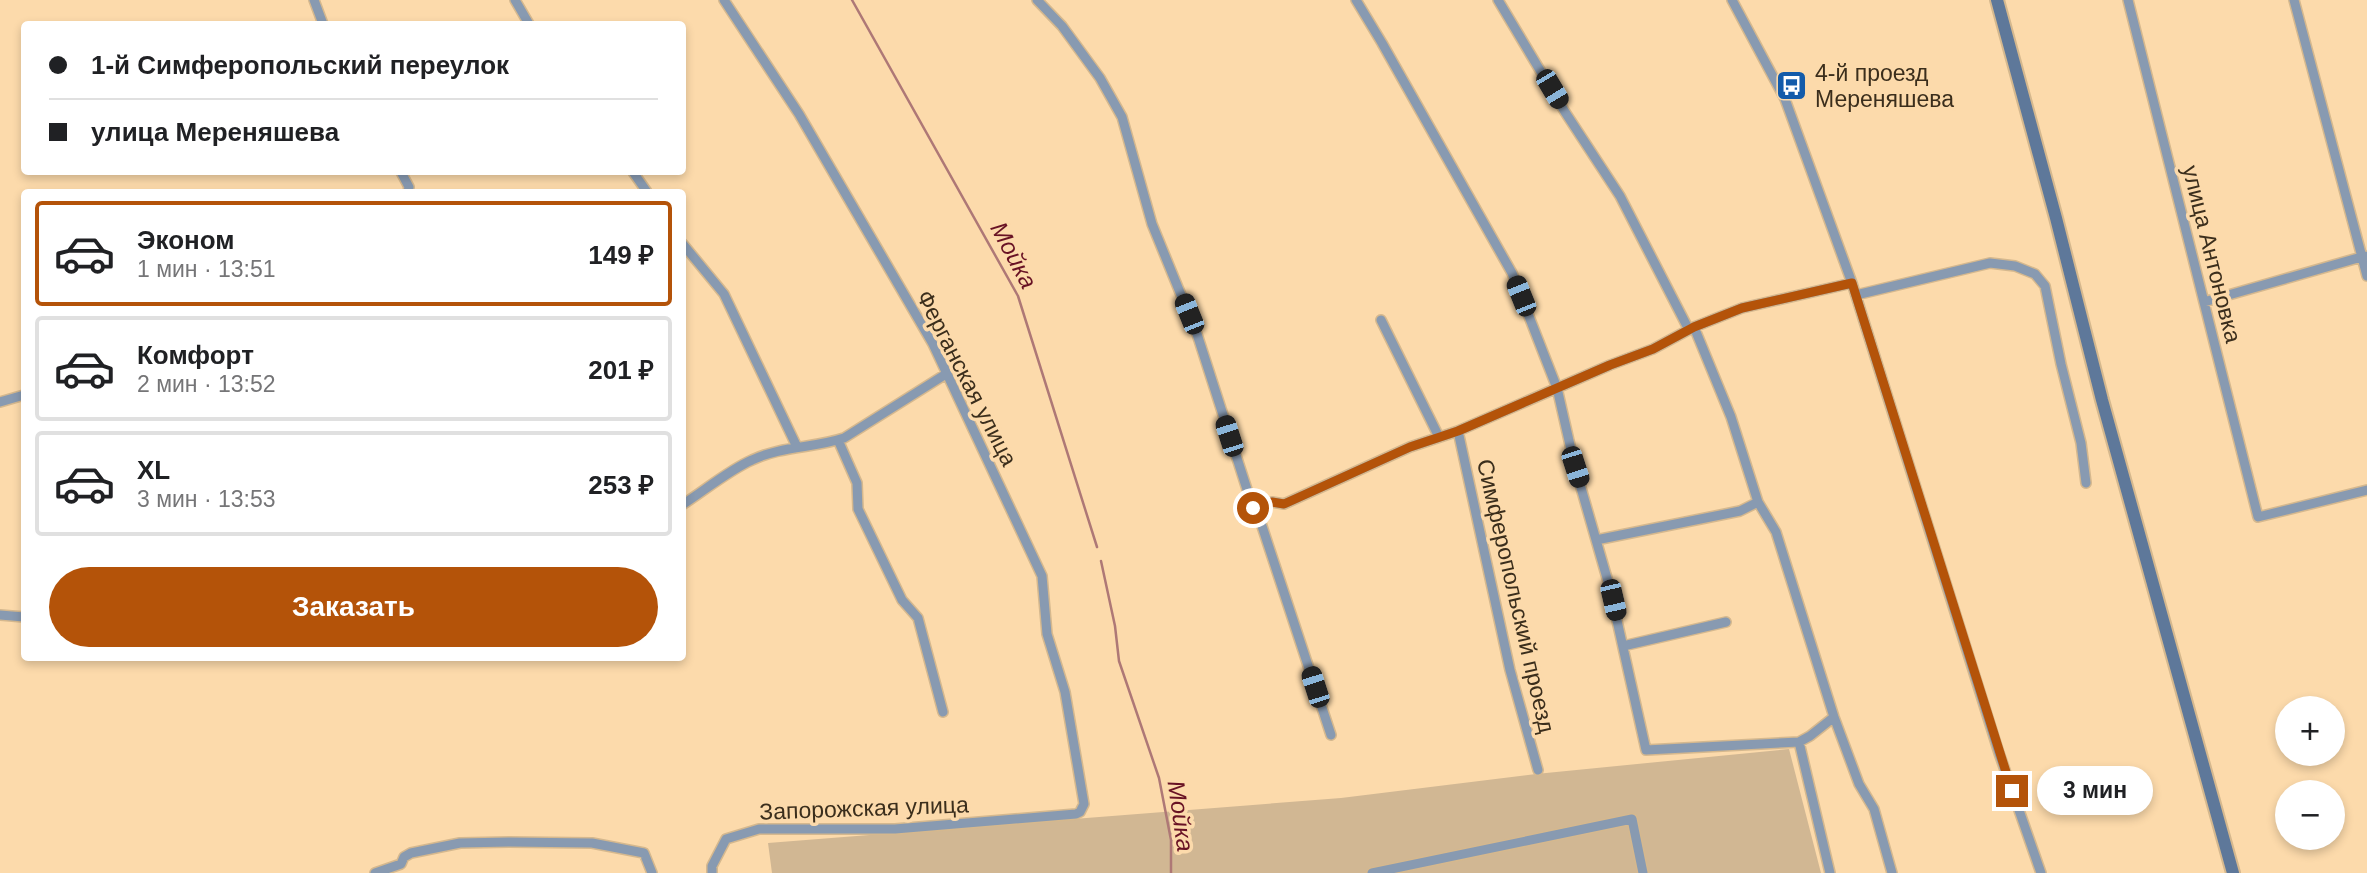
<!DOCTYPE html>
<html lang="ru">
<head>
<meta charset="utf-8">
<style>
  :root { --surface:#fff; --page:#f6f6f6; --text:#202124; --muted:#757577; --line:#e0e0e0; --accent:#b45309 }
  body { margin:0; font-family:Helvetica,sans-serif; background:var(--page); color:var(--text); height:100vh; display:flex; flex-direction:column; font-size:26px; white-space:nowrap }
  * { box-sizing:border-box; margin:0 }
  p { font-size:23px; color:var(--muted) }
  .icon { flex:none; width:38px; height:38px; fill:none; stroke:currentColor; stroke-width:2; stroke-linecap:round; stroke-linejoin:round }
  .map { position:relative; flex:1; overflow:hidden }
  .drawer { position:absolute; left:21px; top:189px; width:665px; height:472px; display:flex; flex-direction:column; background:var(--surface); border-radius:7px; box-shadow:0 4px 10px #0003 }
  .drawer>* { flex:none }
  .top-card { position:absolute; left:21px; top:21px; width:665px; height:154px; border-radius:7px; box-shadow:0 4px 10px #0003; display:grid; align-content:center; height:154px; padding:0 28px; background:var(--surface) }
  .controls { position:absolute; left:2275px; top:696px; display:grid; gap:14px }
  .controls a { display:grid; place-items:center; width:70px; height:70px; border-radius:50%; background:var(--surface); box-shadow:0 4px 10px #0003; font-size:35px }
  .end { position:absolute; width:32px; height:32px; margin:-16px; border:9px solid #b45309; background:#fff; box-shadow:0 0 0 4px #fff }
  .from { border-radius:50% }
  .bubble { position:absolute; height:49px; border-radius:24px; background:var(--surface); box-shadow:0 4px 10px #0003; font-size:23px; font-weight:700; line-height:49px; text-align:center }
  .car { position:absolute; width:21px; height:42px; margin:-21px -10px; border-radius:9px; box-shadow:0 0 5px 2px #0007; background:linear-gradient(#222 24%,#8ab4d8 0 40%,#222 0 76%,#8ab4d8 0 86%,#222 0) }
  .top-card b { display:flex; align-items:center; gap:24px; height:66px; font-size:26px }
  .top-card b+b { border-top:2px solid var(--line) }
  .top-card i { width:18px; height:18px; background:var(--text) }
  ul { padding:12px 0 0; list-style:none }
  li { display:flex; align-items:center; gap:21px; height:105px; margin:0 14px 10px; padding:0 14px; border:4px solid var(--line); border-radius:7px }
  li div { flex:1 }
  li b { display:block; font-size:26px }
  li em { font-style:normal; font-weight:700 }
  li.current { border-color:var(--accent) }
  li>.icon { width:63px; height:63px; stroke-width:1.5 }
  .primary-button { display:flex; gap:14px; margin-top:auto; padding:14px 28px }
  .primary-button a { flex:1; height:80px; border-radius:42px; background:var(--accent); color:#fff; font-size:28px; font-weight:700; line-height:80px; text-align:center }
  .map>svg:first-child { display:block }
  .green { fill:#d1b793 }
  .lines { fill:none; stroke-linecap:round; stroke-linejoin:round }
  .stream { stroke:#ae7876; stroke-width:2.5 }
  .street-casing { stroke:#d5b88e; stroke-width:12 }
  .secondary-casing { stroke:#d5b88e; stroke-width:16 }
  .street { stroke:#889ab1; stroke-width:9 }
  .secondary { stroke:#5e789a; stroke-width:12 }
  .route { stroke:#b45309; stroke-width:9 }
  .labels { text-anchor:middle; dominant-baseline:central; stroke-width:7; stroke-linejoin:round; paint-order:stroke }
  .poi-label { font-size:23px; fill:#3b2e1c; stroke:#fcdaab; text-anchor:start }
  .street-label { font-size:23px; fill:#3b2e1c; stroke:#fcdaab }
  .water-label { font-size:24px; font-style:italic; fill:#681224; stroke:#fcdaab }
</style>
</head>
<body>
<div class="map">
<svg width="2367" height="873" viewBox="0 0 2367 873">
  <rect width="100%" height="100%" fill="#fcdaab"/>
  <path class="green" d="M1789 749 1821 873H772L768 843 1341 798 1536 774Z"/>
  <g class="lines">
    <path class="stream" d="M852 0 1018 296 1097 547
      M1101 561 1115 626 1119 661 1159 778 1171 840V873"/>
    <defs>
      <path id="street" d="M314 0 323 24
        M515 0 529 24
        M1037 0 1062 26 1100 78 1122 117 1152 224 1197 334 1253 508 1259 517 1331 735
        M1356 0 1382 43 1512 273 1557 388 1575 467 1609 585 1646 750 1799 742 1810 736 1834 717
        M1498 0 1565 112 1620 196 1689 330
        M1732 0 1785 99 1852 283 1999 753 2041 873
        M2128 0 2258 517 2367 490
        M2294 0 2367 276
        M401 172 409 187 408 192
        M633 172 647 192
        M682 243 724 294 797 447
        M1856 295 1990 263 2015 266 2035 274 2045 286 2061 364 2081 443 2086 483
        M2204 302 2365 256
        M1381 320 1439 437
        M1694 327 1731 417 1758 502 1776 532 1834 717 1859 784 1874 809 1892 873
        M0 402 24 395
        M1458 431 1510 670 1538 770
        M838 440 857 483 858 509 902 600 918 618 943 712
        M682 505C704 491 729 470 752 460 781 446 814 448 844 438L946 374
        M1253 508 1272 502 1284 504 1410 447 1458 431 1610 365 1653 349 1694 327 1742 308 1852 283
        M1596 540 1740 511 1758 502
        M0 615 24 617
        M1623 646 1726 622
        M1799 742 1830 873
        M375 873 401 864 404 857 411 853 460 843 509 842 592 843 644 853 652 873
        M712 873V866L726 839 759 829H895L1076 814 1080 812 1084 804 1065 692 1047 634 1042 576 933 344 799 114 724 0
        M1372 873 1632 819 1643 873"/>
      <path id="secondary" d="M1997 0 2056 218 2102 400 2233 873"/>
    </defs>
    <use href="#street" class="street-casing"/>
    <use href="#secondary" class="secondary-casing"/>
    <use href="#street" class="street"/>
    <use href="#secondary" class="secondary"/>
  </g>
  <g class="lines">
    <path class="route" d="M1253 508 1272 502 1284 504 1410 447 1458 431 1610 365 1653 349 1694 327 1742 308 1852 283 2012 791"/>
  </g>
  <defs>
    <symbol id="bus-square" viewBox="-11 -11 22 22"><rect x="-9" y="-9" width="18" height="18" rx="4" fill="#135baa" stroke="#fcdaab"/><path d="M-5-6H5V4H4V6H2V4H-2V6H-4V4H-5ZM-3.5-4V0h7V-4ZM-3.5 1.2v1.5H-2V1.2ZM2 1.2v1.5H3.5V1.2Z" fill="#fff"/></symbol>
  </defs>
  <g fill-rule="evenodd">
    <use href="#bus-square" x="1774" y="68" width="35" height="35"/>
  </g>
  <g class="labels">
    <g class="poi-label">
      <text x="1815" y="73">4-й проезд<tspan x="1815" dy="26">Мереняшева</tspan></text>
    </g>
    <g class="street-label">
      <text transform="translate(2212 254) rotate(76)">улица Антоновка</text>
      <text transform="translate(967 378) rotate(63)">Ферганская улица</text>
      <text transform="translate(1516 596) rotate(77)">Симферопольский проезд</text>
      <text transform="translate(864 808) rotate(-2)">Запорожская улица</text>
    </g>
    <g class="water-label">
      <text transform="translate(1014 255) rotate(62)">Мойка</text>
      <text transform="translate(1181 816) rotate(82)">Мойка</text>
    </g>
  </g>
</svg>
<div class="controls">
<a>+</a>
<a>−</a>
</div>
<i class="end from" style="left:1253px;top:508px"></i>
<i class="end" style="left:2012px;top:791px"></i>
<div class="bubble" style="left:2037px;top:766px;width:116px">3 мин</div>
<i class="car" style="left:1552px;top:89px;rotate:149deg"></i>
<i class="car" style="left:1521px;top:296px;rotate:338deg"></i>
<i class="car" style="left:1189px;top:314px;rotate:338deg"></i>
<i class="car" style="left:1229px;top:436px;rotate:342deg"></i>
<i class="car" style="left:1575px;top:467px;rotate:162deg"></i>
<i class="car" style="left:1613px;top:600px;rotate:167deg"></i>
<i class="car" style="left:1315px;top:687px;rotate:342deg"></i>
<div class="top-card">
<b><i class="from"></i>1-й Симферопольский переулок</b>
<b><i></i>улица Мереняшева</b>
</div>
<section class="drawer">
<ul>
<li class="current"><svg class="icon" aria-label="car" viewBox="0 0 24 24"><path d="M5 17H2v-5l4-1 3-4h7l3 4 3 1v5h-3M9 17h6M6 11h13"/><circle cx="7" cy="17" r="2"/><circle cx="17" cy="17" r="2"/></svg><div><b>Эконом</b><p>1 мин · 13:51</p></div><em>149 ₽</em></li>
<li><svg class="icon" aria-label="car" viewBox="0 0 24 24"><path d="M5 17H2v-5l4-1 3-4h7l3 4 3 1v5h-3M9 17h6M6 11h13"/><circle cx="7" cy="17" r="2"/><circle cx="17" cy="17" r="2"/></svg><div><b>Комфорт</b><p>2 мин · 13:52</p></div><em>201 ₽</em></li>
<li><svg class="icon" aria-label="car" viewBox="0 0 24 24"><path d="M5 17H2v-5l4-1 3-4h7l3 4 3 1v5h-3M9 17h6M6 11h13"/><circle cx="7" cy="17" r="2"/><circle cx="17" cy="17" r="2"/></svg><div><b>XL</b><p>3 мин · 13:53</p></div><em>253 ₽</em></li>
</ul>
<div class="primary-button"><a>Заказать</a></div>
</section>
</div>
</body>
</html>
